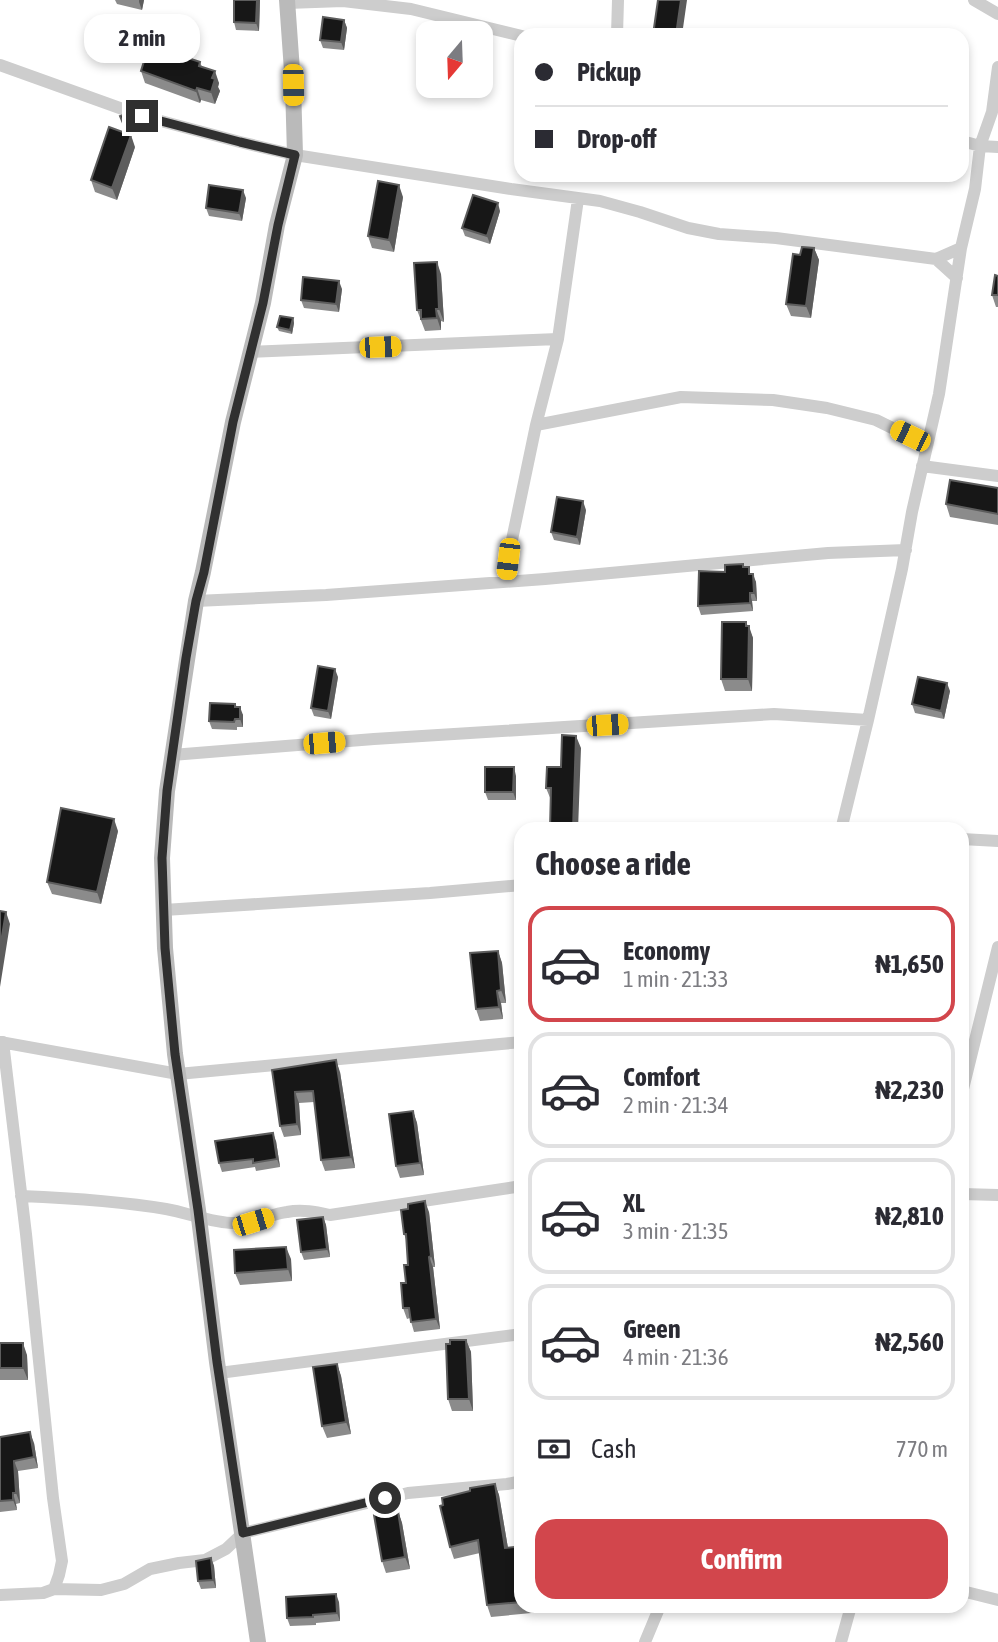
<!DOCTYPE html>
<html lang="en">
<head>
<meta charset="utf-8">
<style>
  :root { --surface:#fff; --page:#f2f2f3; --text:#2b2b33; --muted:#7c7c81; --line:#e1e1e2; --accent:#d2464c }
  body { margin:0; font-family:"Asap Condensed",sans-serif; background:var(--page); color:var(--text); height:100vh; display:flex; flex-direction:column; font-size:26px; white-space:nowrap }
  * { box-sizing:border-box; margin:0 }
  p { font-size:23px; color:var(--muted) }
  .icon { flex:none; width:38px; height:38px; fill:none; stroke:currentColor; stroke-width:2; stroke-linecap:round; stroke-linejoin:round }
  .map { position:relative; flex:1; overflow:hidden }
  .panel { position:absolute; left:514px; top:822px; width:455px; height:791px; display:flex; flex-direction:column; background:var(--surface); border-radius:21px; box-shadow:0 4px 10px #0003 }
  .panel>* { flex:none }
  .top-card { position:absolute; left:514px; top:28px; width:455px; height:154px; border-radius:21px; box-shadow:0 4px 10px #0003; display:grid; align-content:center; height:154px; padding:0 21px; background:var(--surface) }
  .needle { width:46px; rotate:199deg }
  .fabs { position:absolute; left:416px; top:21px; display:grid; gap:14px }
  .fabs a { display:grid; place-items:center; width:77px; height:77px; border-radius:14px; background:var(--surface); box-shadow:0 4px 10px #0003; font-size:35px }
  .end { position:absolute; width:32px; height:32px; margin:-16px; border:9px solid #303030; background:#fff; box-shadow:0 0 0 4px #fff }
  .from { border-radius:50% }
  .bubble { position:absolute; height:49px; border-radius:21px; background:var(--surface); box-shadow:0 4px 10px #0003; font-size:23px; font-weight:700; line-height:49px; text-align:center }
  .car { position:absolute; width:21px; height:42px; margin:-21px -10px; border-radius:9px; box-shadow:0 0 5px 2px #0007; background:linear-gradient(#f5c518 24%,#345 0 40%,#f5c518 0 76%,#345 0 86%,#f5c518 0) }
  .top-card b { display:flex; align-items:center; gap:24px; height:66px; font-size:26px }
  .top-card b+b { border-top:2px solid var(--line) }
  .top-card i { width:18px; height:18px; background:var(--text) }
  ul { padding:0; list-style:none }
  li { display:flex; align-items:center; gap:21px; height:116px; margin:0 14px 10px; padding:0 7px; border:4px solid var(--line); border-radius:21px }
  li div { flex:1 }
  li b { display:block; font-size:26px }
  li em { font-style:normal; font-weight:700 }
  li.on { border-color:var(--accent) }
  li>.icon { width:63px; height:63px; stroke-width:1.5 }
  h2 { padding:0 21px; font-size:32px; line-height:84px }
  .pay { display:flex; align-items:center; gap:18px; height:77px; padding:0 21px; font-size:26px }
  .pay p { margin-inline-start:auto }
  .primary-button { display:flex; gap:14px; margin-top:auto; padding:14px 21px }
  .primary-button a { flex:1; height:80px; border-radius:21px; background:var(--accent); color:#fff; font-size:28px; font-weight:700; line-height:80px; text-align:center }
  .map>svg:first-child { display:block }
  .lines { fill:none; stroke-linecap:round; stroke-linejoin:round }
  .street { stroke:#cdcdcd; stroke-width:12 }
  .secondary { stroke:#bababa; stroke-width:16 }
  .wall { fill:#8b8b8b }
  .shaded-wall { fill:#5d5d5d }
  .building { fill:#171717; stroke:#5d5d5d; stroke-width:2 }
  .route { stroke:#303030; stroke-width:9 }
</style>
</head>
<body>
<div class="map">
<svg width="998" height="1642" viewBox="0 0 998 1642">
  <rect width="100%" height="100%" fill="#fff"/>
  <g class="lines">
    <path class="street" d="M974 0 998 14
      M287 3 343 1 411 9 522 36
      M617 35 618 0
      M0 65 142 116 240 142 295 155 511 189 600 201 640 212 688 228 719 234 776 238 936 259 961 248
      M962 141 980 146 998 147
      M936 259 957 278
      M250 352 558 339
      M536 425 681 397 773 400 827 408 876 420 927 445
      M922 466 998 476
      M506 581 508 559 536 425 558 339 578 199
      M196 601 326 595 545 579 828 553 906 550
      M172 755 374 739 774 714 868 720
      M841 830 868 720 902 569 912 512 939 394 961 248 975 189 980 146 992 112 998 67
      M962 839 998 841
      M164 910 430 893 522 885
      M0 1042 178 1074 522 1042
      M962 1093 998 947
      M962 1194 998 1195
      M21 1196C69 1198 119 1201 166 1209 189 1213 212 1223 235 1223 254 1224 270 1214 287 1212 302 1209 316 1212 330 1215L522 1186
      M219 1373 522 1334
      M54 1589 101 1590 124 1584 150 1569 179 1563 205 1560 226 1549 243 1533 408 1493 507 1484 522 1481
      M962 1591 998 1600
      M0 1595 43 1593 54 1589 59 1575 62 1561 53 1498 26 1234 3 1042
      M645 1642 660 1606
      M841 1642 851 1606"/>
    <path class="secondary" d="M258 1642 217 1362 198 1210 175 1054 165 948 162 858 167 791 196 601 203 572 233 422 263 303 277 225 295 155 293 85 287 0"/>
  </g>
  <path class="wall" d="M115 0H144L142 10 117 4Z
    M234 0H260L259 31 236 30 234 22Z
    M344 20 347 28 344 50 323 48 320 40Z
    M166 55 200 62 202 67 219 83 218 87 220 91 215 104 201 100 200 103 145 83 141 71 148 60Z
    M522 60V111L517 99Z
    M120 116 135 119 138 127 127 132Z
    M135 147 117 200 95 192 91 180Z
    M403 197 394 252 372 248 368 236Z
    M246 198 242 221 209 216 206 208Z
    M500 211 490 244 465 236 462 228Z
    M814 248 819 260 811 318 791 316 786 304 800 255Z
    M441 274 444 322 441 321V330L425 331 417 310Z
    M998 276V307H996L992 295Z
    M342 289 339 312 304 308 301 300Z
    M293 318 294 323 292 334 279 331 277 327Z
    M998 488V525L950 517 946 504Z
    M586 510 580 545 554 540 551 532Z
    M743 564 744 567 751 574 756 582 757 601H752L753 611 701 615 698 606 725 572Z
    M746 622 753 638 752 691H725L721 679Z
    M338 677 331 719 314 716 311 708Z
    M950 691 944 719 915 713 912 704Z
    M235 704 243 715V727H237V730L212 729 209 721Z
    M581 748 551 800 546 788 561 767Z
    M516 776V800H488L485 792Z
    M118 831 101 904 52 894 47 882Z
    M962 950 968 959V976H962Z
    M498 951 502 963 506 1003H501L503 1019 480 1021 476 1009Z
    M272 1070 340 1072 355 1168 325 1171 321 1160 314 1102 299 1103 301 1135 284 1137 280 1126Z
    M413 1111 417 1123 424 1175 400 1178 396 1166Z
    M276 1141 280 1167 256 1171 255 1167 222 1172 219 1163Z
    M408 1209 429 1212 435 1267H433L440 1329 414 1332 410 1318 407 1319 403 1308 408 1265 406 1239 404 1234Z
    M323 1217 326 1225 330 1257 304 1260 301 1252Z
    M291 1259 292 1281 240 1285 235 1273Z
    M466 1340 471 1352 473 1411H452L448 1399 450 1344Z
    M0 1343 27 1355 28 1380H0Z
    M337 1364 341 1376 351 1434 327 1438 322 1426Z
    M0 1437 34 1443 38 1468 18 1471 20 1503 16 1504 17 1510 0 1512Z
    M495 1484 499 1495 508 1548 522 1546V1606H552V1611L491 1617 487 1605 480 1553 454 1559 450 1547 443 1505 470 1491Z
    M398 1511 402 1523 410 1569 386 1573 382 1561Z
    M211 1558 214 1566 216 1588 201 1589 198 1581Z
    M339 1602 340 1621 316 1623V1625L290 1626 287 1618Z"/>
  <path class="shaded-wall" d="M139 0H144L142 10 139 2Z
    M257 0H260L259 31 256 23Z
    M681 0H687L682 35H676Z
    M344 20 347 28 344 50 341 42Z
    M215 71 219 83 218 87 220 91 215 104 211 92 212 78Z
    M197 88 201 100 200 103 196 91Z
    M131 135 135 147 117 200 112 188Z
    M399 185 403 197 394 252 389 240Z
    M243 190 246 198 242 221 239 213Z
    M498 203 500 211 490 244 487 236Z
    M814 248 819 260 811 318 806 306Z
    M437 262 441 274 444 322 439 309Z
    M339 281 342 289 339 312 336 304Z
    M436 309 441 321V330L437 318Z
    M293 318 294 323 292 334 290 330Z
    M583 501 586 510 580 545 577 537Z
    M753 574 756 582 757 601 754 593Z
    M750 593 752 601 753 611 750 603Z
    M746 622 749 630V626L753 638 752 691 748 679Z
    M335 669 338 677 331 719 328 711Z
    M947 683 950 691 944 719 941 711Z
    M240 707 243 715V727L240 719Z
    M576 736 581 748 578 830H573Z
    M514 767 516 776V800L513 792Z
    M114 819 118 831 101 904 97 892Z
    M6 912 10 924 0 987V948Z
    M965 950 968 959V976L965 968Z
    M498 951 502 963 506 1003 501 990Z
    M497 991 501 1003 503 1019 499 1007Z
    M336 1060 340 1072 355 1168 351 1157Z
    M295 1092 299 1103 301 1135 297 1124Z
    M413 1111 417 1123 424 1175 420 1163Z
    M273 1133 276 1141 280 1167 277 1159Z
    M425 1201 429 1212 435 1267 431 1256Z
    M323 1217 326 1225 330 1257 327 1249Z
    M286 1247 291 1259 292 1281 288 1269Z
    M429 1257 433 1267 440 1329 436 1319Z
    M466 1340 471 1352 473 1411 469 1399Z
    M23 1343 27 1355 28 1380 23 1368Z
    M337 1364 341 1376 351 1434 346 1422Z
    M30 1432 34 1443 38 1468 34 1457Z
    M14 1461 18 1471 20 1503 16 1493Z
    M495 1484 499 1495 510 1560 505 1548Z
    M13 1493 16 1504 17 1510 13 1500Z
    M398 1511 402 1523 410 1569 405 1557Z
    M211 1558 214 1566 216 1588 213 1580Z
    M336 1594 339 1602 340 1621 337 1613Z"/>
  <path class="building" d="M234 0H257L256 23 234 22Z
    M658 0H681L676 35H653Z
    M323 17 344 20 341 42 320 40Z
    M151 50 166 55 167 51 200 62 199 66 215 71 212 78 215 79 211 92 197 88 196 91 141 71 145 58 148 60Z
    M522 60V99H517Z
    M123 115 135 119 137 123 125 128 120 116Z
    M109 127 131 135 112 188 91 180Z
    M378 181 399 185 389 240 368 236Z
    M209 185 243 190 239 213 206 208Z
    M473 195 498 203 487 236 462 228Z
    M802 247 814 248 806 306 786 304 793 254 800 255Z
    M437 262 439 309H436L437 318 421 319V310H417L414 263Z
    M995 275 998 276V295H992Z
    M303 277 339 281 336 304 301 300Z
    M280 316 293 318 290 330 277 327Z
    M950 480 998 488V514L946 504Z
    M557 497 583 501 577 537 551 532Z
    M743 564V567H749V574H753L754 593H750V603L698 606 699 571 725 572V565Z
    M722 622H746V626H749L748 679H721Z
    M318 666 335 669 328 711 311 708Z
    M918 677 947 683 941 711 912 704Z
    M210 703 235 704V707H240V719H235L234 722 209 721Z
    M562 735 576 736 573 830H550L551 788H546L547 767H561Z
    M485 767H514L513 792H485Z
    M61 808 114 819 97 892 47 882Z
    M0 911 6 912 0 948Z
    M962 950H965V968H962Z
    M498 951 501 990 497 991 499 1007 476 1009 470 953Z
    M336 1060 351 1157 321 1160 313 1091 295 1092 297 1124 280 1126 272 1070Z
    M413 1111 420 1163 396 1166 389 1114Z
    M273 1133 277 1159 253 1163V1159L219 1163 215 1141Z
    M425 1201 431 1256 429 1257 436 1319 411 1322 409 1308H403L401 1283H406L404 1265H408L406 1234H404L401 1210 408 1209V1204Z
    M323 1217 327 1249 301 1252 297 1220Z
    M286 1247 288 1269 235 1273 234 1250Z
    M450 1340H466L469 1399H448L446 1344H450Z
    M0 1343H23V1368H0Z
    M337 1364 346 1422 322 1426 313 1367Z
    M30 1432 34 1457 14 1461 16 1493H13V1500L0 1501V1437Z
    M495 1484 505 1548 522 1546V1602L487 1605 478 1540 450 1547 440 1506 443 1505 442 1498 470 1491V1488Z
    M398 1511 405 1557 382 1561 374 1515Z
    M211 1558 213 1580 198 1581 196 1561Z
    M336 1594 337 1613 313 1615V1617L287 1618 286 1597Z"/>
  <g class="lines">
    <path class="route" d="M142 116 240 142 295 155 278 225 263 303 233 422 204 572 196 601 186 658 167 791 162 858 165 948 175 1054 198 1210 217 1362 243 1533 385 1498"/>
  </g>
</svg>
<div class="fabs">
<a><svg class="needle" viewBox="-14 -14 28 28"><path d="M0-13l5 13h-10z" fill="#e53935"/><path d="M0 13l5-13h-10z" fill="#7c7c81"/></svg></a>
</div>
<i class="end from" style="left:385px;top:1498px"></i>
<i class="end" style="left:142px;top:116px"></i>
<div class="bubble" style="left:84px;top:14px;width:116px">2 min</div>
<i class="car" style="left:293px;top:85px;rotate:179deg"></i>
<i class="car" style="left:380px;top:347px;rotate:88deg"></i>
<i class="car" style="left:910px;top:436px;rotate:296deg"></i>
<i class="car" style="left:508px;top:559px;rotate:187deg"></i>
<i class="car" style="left:607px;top:725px;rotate:86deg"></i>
<i class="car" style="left:324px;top:743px;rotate:85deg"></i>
<i class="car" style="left:253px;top:1222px;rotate:73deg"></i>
<div class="top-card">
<b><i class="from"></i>Pickup</b>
<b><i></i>Drop-off</b>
</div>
<section class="panel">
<h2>Choose a ride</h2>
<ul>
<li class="on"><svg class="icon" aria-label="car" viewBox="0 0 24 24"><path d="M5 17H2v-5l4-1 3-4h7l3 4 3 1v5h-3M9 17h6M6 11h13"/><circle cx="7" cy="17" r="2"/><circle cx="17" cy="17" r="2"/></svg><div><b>Economy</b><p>1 min · 21:33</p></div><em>₦1,650</em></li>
<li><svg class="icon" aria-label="car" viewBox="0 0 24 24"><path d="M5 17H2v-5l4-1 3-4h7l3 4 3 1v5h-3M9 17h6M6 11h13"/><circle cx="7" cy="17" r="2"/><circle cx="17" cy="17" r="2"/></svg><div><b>Comfort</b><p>2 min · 21:34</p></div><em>₦2,230</em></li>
<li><svg class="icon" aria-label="car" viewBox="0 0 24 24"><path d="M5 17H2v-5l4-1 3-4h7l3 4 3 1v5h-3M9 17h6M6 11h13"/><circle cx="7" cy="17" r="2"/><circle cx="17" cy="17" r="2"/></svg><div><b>XL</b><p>3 min · 21:35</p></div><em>₦2,810</em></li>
<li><svg class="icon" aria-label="car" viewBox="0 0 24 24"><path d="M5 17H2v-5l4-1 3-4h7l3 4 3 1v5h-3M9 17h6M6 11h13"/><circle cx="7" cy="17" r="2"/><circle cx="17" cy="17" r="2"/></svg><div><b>Green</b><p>4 min · 21:36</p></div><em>₦2,560</em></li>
</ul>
<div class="pay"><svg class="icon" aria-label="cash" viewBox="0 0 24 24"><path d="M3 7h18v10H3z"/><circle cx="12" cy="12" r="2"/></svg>Cash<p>770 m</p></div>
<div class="primary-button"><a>Confirm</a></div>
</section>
</div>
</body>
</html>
